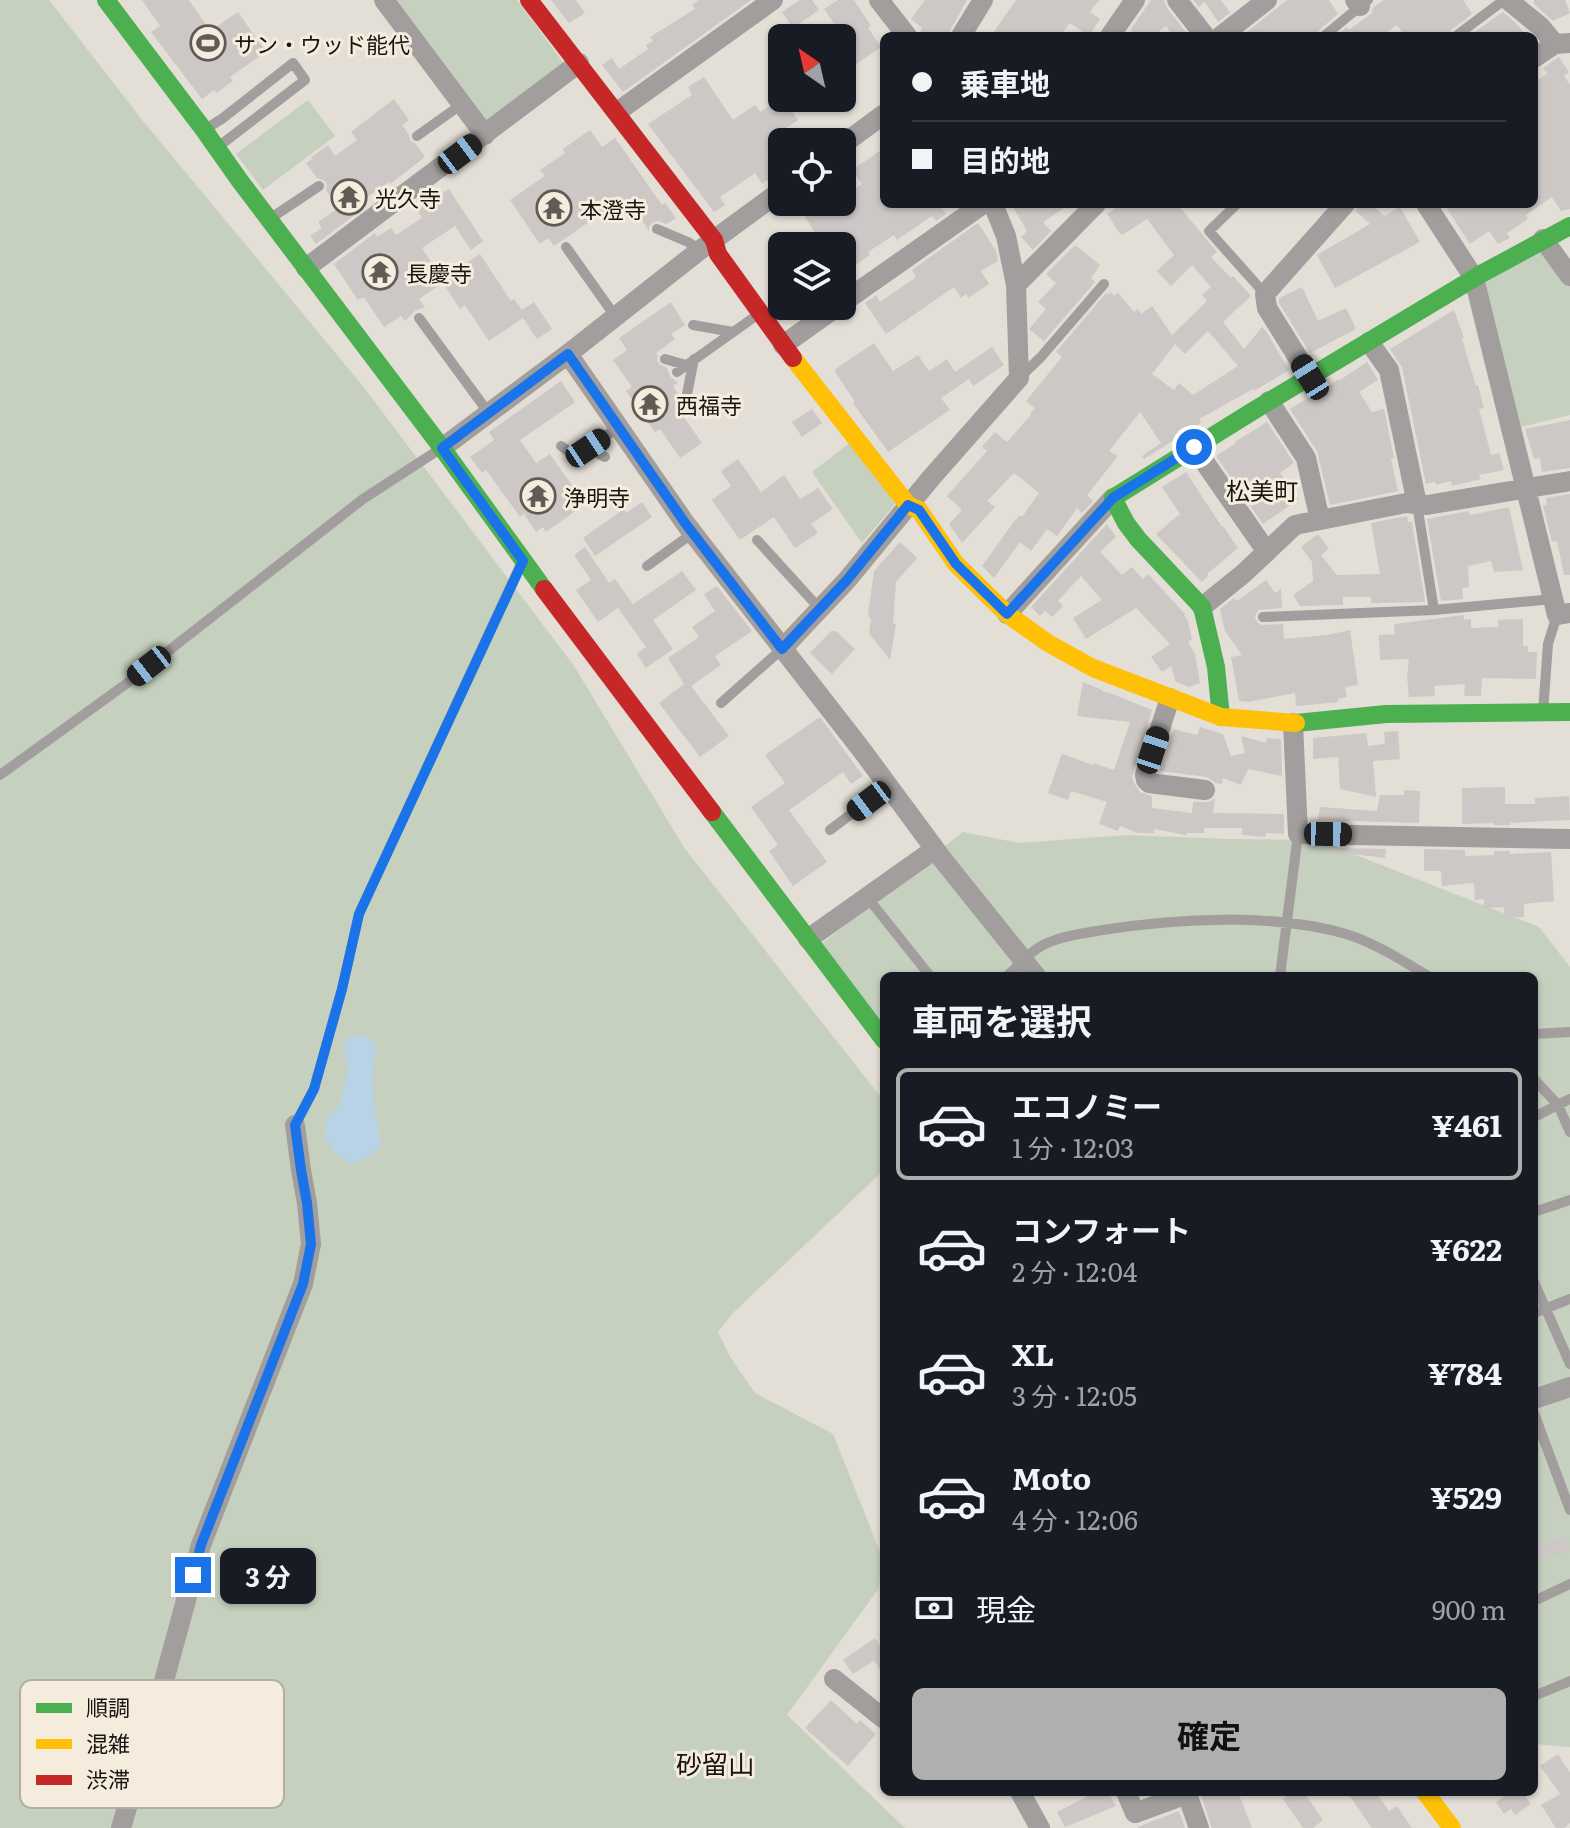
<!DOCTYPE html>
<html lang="ja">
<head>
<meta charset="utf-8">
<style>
  :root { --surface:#171b24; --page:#242831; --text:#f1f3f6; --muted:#9ea1a6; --line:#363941; --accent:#afafae }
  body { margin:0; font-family:Literata,"Noto Sans JP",serif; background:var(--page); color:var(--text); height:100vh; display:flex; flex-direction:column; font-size:30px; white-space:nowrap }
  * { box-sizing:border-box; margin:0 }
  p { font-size:26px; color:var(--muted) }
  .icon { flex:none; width:44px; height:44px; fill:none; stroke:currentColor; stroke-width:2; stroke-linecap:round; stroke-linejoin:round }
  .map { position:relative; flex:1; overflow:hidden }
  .details { position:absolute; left:880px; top:972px; width:658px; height:824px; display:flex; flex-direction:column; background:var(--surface); border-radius:12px; box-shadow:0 2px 6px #0004 }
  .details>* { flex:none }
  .hud { position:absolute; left:880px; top:32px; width:658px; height:176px; border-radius:12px; box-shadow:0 2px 6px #0004; display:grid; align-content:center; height:176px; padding:0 32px; background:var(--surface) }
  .needle { width:52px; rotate:326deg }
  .controls { position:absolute; left:768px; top:24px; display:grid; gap:16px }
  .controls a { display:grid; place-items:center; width:88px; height:88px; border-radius:12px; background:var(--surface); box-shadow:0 2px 6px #0004; font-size:40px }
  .end { position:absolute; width:36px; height:36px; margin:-18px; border:10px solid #1a73e8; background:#fff; box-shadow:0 0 0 4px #fff }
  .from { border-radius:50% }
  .bubble { position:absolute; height:56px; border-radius:12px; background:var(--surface); box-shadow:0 2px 6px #0004; font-size:26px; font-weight:700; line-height:56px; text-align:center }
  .car { position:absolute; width:24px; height:48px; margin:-24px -12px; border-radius:10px; box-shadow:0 0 6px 2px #0007; background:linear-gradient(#222 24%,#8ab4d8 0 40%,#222 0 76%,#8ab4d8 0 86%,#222 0) }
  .hud b { display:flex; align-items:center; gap:28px; height:76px; font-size:30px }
  .hud b+b { border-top:2px solid var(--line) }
  .hud i { width:20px; height:20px; background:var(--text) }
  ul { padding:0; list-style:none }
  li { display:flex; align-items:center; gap:24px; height:112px; margin:0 16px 12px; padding:0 16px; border:4px solid transparent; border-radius:12px }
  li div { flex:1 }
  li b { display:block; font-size:30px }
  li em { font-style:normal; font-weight:700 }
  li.current { border-color:var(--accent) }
  li>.icon { width:72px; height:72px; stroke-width:1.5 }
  h2 { padding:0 32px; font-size:36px; line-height:96px }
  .pay { display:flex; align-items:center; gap:20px; height:88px; padding:0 32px; font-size:30px }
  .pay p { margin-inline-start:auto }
  .primary-button { display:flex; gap:16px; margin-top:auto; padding:16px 32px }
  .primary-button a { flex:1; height:92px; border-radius:12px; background:var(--accent); color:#111; font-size:32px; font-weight:700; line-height:92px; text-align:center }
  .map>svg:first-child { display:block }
  .green { fill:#c6d0bf }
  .water { fill:#b8d2e6 }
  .building { fill:#cdc8c5; fill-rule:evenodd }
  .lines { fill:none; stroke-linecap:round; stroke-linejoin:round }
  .lane { stroke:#a19e9d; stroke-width:10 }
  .street { stroke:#a19e9d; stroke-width:20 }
  .fast { stroke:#4caf50; stroke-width:18 }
  .slow { stroke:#ffc107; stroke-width:18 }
  .jam { stroke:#c62828; stroke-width:18 }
  .route { stroke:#1a73e8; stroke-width:10 }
  .labels { text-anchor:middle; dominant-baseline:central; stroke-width:6; stroke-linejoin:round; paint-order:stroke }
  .poi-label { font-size:22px; fill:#181510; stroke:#f5ecde; text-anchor:start }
  .neighbourhood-label { font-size:24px; fill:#181510; stroke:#f5ecde }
  .quarter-label { font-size:26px; fill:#181510; stroke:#f5ecde }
  .key { fill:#f5ecde; stroke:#b3aca0; stroke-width:2 }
  .key-label { font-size:22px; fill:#181510 }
</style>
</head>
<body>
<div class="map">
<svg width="1570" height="1828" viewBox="0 0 1570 1828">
  <rect width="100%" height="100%" fill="#e3ded6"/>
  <path class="green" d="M0 0H49L143 121 362 385 574 666 685 849 884 1101V1170L734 1312 718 1332 730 1357 755 1393 833 1434 882 1557 879 1588 787 1715 905 1828H0Z
    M394 0H517L565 65 487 124Z
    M308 100 335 136 263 190 236 154Z
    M1543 247 1570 282V415L1521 427 1485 281Z
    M851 442 895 504 862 543 812 472Z
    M963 832 1019 843 1127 835 1227 839 1318 840 1539 927 1570 967V1747L1534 1744V976H884V1036L815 949Z"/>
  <path class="water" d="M359 1035 371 1038 377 1049C367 1080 376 1114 381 1145L371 1156 351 1165 337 1154 324 1138 327 1118 338 1109 349 1066 345 1059 344 1045 348 1039Z"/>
  <path class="building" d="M142 0H189L210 31 238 12 266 52 230 77 233 81 216 93 214 90 202 99 151 32 160 26Z
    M551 0H576L585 13 569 23Z
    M699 0H751L623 92 602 65 612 58 619 69 648 49 646 45 653 41 650 37 695 9 692 5Z
    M800 0H812L819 10 793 28 782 12Z
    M838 0H854L871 26 868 28 881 47 842 74V35L824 9Z
    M925 0H967L947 36H929L920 31 922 28 911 19Z
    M1016 0H1099L1090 12 1100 19 1089 36 1070 23 1060 36H991Z
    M1151 0H1164L1167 8 1189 36H1173L1166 26 1153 36H1135L1131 29Z
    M1193 0H1221L1230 13 1218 22 1205 2 1199 7Z
    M1287 0H1329L1338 14 1319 30 1316 36H1242Z
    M1384 0H1463L1472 14 1451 30 1448 36H1405L1397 25 1381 36H1337L1347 27 1349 30 1368 16 1372 13 1373 8Z
    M1534 0H1565L1570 13 1553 21 1534 4Z
    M1503 12 1519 26 1526 36H1469Z
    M1559 57 1569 72 1564 76 1570 85V209L1561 211 1552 197 1526 215 1528 219 1507 233 1510 238 1498 244 1489 231 1470 244 1444 204H1534V82L1547 74 1543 68Z
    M704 77 733 120 755 105 760 112 782 97 798 120 783 130 791 141 782 142V147L767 157 778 173 762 184 755 173 720 197 725 205 714 212 648 124 692 95 688 87Z
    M394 99 409 120 402 125 409 135 411 141 416 144 425 157 390 184 389 182 355 205 360 211 316 244 310 236 322 228 318 222 338 208 326 190 327 186 325 181 317 178 306 163 313 158 311 157 328 145 335 156 357 140 351 132Z
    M590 130 602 147 615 138 662 205 665 203 676 218 666 224 659 221 653 222 649 227V231L632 206 614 218 608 209 554 246 548 238 540 244 510 200 545 176 540 170 565 153 563 149Z
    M884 148V204H949L942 208 946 214 936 221 932 216 897 240 894 235 868 252 870 255 842 274V246H824L795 202H842V197L862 184 852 170Z
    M449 189 483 241 471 250 455 226 422 248 442 279 480 254 511 301 514 299 522 310 534 302 552 329 537 339 523 318 489 341 465 305 460 309 443 283 419 299 425 307 415 311 405 321 401 316 384 327 364 297 358 300 334 264 375 233 377 237 391 228 396 235 422 218 417 210Z
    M1011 204H1070L1043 222 1051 231 1033 250 1021 237 1027 231Z
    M1122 204H1177L1217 252 1211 257 1231 278 1233 276 1251 296 1223 322 1244 349 1262 327 1266 331 1289 370 1254 391 1253 389 1199 419 1201 423 1144 459 1142 456 1161 443 1140 412 1109 451 1118 456 1087 495 1093 501 1082 513 1077 508 1057 536 1047 529 1031 551 1020 542 994 578 982 566 1013 523 1020 515 1022 517 1039 493 1014 473 987 501 995 507 962 543 949 524 962 510 947 496 987 451 982 447 995 432 1007 442 1031 415 1030 414 1035 408 1026 401 1062 357 1056 352 1106 293 1108 295 1111 292 1114 296 1118 293 1134 312 1138 309 1141 314 1152 306 1172 335 1207 301 1202 295 1211 287 1192 265 1171 286 1157 271 1174 255 1147 219 1122 235 1118 231 1107 214ZM1208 331 1238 366 1193 395 1179 383 1174 390 1152 374 1175 344 1185 354Z
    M1358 204H1372L1384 216 1400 207 1420 242 1335 288 1317 255 1370 224 1356 211Z
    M978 223 996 251 998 261 981 271 989 284 968 298 966 294 961 298 954 287 886 334 865 303 876 295 880 302 916 277 912 270Z
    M1075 245 1100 265 1091 278 1095 282 1044 341 1030 330V328L1046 309 1038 302 1056 283 1046 274Z
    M1302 287 1318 321 1346 308 1356 329 1310 353 1279 303V298Z
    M671 302 685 325 671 334 675 339 656 353 658 355 657 360 660 365 667 368 670 376 678 383 673 386 682 400 679 402 685 411 681 413 702 443 680 458 660 429 655 432 626 391 632 387 613 360 627 350 619 338Z
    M1454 310 1464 338 1462 339 1476 386 1478 385 1484 408 1479 409 1491 455 1499 453 1504 470 1479 475 1481 479 1452 486 1451 481 1436 485 1435 482 1426 484 1402 367 1390 349Z
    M874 343 893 371 918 355 929 371 947 359 955 372 992 347 1004 365 973 386 969 379 941 398 950 410 888 452 853 403 855 402 834 370Z
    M1367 362 1378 380 1359 392 1372 412 1384 409 1394 458 1391 459 1398 491 1330 505 1317 451 1290 409 1339 379 1340 380Z
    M561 381 575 402 520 440 536 463 550 454 585 504 546 532 543 527 536 532 524 514 520 517 486 470 482 473 470 457 494 440 489 432Z
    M812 409 822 423 802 437 792 422Z
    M1570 420V468L1542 472 1540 458 1534 459 1525 429Z
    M1267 422 1294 463 1280 473 1299 499 1263 524 1216 456 1236 443 1235 442Z
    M738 459 761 492 784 475 800 499 818 488 833 509 811 524 818 533 795 548 774 517 740 540 712 500 731 486 721 471Z
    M1186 472 1222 527 1223 526 1238 548 1207 574 1208 576 1202 582 1156 534 1180 514 1162 487Z
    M1570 494V575H1564L1557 541 1552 542 1543 506 1547 505 1546 498Z
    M642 502 652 517 595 556 583 538 624 509 626 513Z
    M1509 507 1523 570 1494 572 1491 561 1468 566 1469 587 1462 588 1463 599 1441 601 1427 519 1469 511 1470 515Z
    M1407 516 1408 522H1412L1425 602 1371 603V597H1343V605L1300 606 1293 595 1313 581 1312 562 1301 547 1318 534 1329 549 1321 555 1337 575 1380 574 1371 523Z
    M1107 524 1116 537 1100 552 1122 575 1132 567 1143 579 1148 574 1185 614 1184 615 1188 621 1192 639 1188 642 1195 654 1200 683 1189 687 1176 682 1171 666 1162 672 1151 657 1170 644 1136 608 1086 639 1073 618 1102 600 1081 576 1058 601 1063 606 1052 617 1045 611 1040 616 1031 607Z
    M900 542 917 558 896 582 893 624H896L890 660 869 633 871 619 868 615 874 571Z
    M585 547 609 583 615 579 633 604 682 571 696 590 653 620 673 649 646 668 637 654 646 647 618 608 598 622 576 590 591 580 574 555Z
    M1266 580 1275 593 1281 589 1282 608 1259 610 1256 613 1255 618 1259 624 1263 625 1283 624 1284 639 1327 635 1350 630 1358 685 1345 687 1347 697 1338 699V702L1296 706 1295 693 1248 702 1239 701 1231 657 1242 655 1225 631 1220 609 1234 598 1237 601Z
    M717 586 752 631 715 656 721 665 691 686 729 736 700 757 659 703 684 684 668 658 699 637 692 627 715 611 704 594Z
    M1464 615V620L1471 619V628L1498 627V620L1523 619V646H1528V652H1537L1536 679 1482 678 1481 696H1464L1465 684 1434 686 1435 696 1409 697 1407 676 1409 659 1380 660 1379 635 1395 634 1394 624Z
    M831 631H836L855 649 832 674 810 653Z
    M1083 682 1102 690V691L1110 693 1152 710 1132 777 1134 783 1140 792 1152 796V808L1192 813 1193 802H1209L1215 798 1213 813 1284 814V834L1266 833 1265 837 1242 835V828H1204V833H1187L1186 835 1154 829V833H1138L1120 826 1118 831 1099 824 1107 802 1071 791 1068 800 1048 793 1062 754 1093 765V763L1114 770 1130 722 1077 716Z
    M820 717 863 776 851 784 843 772 789 810 827 862 793 886 769 851 778 845 751 807 785 783 765 755Z
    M1200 727 1223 734 1231 756 1245 753 1241 736 1266 743 1267 738 1281 739 1282 776 1248 769 1241 785 1223 778 1222 784 1216 783 1207 777 1160 771 1174 729 1197 735Z
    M1398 731 1400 759 1373 761 1376 797 1340 789 1338 757 1313 759V738L1366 733 1368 746 1385 744 1384 732Z
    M1505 787V804H1535V798L1569 796 1570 820 1510 823V825H1494V823L1462 824V788Z
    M1404 790 1420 791 1419 823 1318 820 1320 807 1377 811 1380 795H1404Z
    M1337 848 1386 849 1385 858 1336 852Z
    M1424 849 1465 850V856L1494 855V851H1510V854L1551 852 1554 901 1524 904V917L1505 918 1504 907 1484 908V899L1475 900 1474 883 1442 886 1441 871H1424Z
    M1566 1536 1570 1550 1534 1563V1548Z
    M875 1638 884 1652V1675L874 1661 853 1674 843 1660Z
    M831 1700 857 1724 860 1720 876 1734 848 1766 805 1728Z
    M1558 1754 1570 1773V1823L1564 1828H1556L1541 1805 1560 1794 1540 1766Z
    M1096 1792H1108L1116 1806 1065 1827 1057 1812Z
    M1200 1792H1238L1252 1828H1212Z
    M1293 1792H1304L1323 1820 1313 1828H1303L1283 1799Z
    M1347 1792H1376L1389 1811 1397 1806 1412 1828H1372Z
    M1510 1792H1522L1531 1804 1515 1815 1511 1809 1504 1814 1496 1802Z
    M1179 1811 1185 1828H1138V1827Z"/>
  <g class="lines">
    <path class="lane" d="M1324 36 1368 0
      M1456 36 1504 0
      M206 129 223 118 293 63 305 80 218 147
      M417 136 462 104
      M1237 204 1209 231 1265 294
      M271 218 319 186
      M657 229 688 242 700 250
      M566 247 615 316
      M419 318 488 412
      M693 325 733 332
      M665 359 686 365
      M677 372 760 313
      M1021 376 1040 358 1104 284
      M687 394 694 359
      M561 446 575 456
      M588 448 605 457
      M572 458 619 427
      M1417 504 1434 610
      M757 540 820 609
      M647 566 693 533
      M1263 617 1434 610 1553 599
      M721 703 782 649
      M1543 712 1548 644 1557 615
      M0 775 126 684 363 499 440 449
      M830 830 888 786
      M867 897 930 976
      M1007 976C1019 965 1034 947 1050 942 1066 935 1086 933 1103 930 1177 918 1274 913 1346 934 1373 942 1403 961 1428 976
      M1280 976 1298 834
      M1534 1034 1570 1032
      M1534 1079 1558 1105 1570 1132
      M1534 1117 1570 1099
      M295 1125 314 1089 342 989 359 914 520 566
      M1534 1212 1570 1200
      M1534 1282 1570 1364
      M1534 1313 1570 1299
      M1534 1413 1570 1510
      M1534 1601 1570 1584
      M1534 1696 1570 1681"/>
    <path class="street" d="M384 0 485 135
      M879 0 907 36
      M1177 0 1205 36
      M1355 0 1360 6
      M1508 0 1541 27 1555 44 1570 43
      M961 36 983 0
      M1110 36 1135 0
      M1221 36 1267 0
      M1534 58 1555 44
      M617 112 773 0
      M842 145 884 114
      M1426 204 1474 278 1557 615 1570 613
      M1543 239 1570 276
      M306 268 579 63
      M1016 285 1096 204
      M842 303 983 204
      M1369 342 1389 370 1417 504
      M783 345 838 306
      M568 354 685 523 861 749 943 860 1036 976
      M1310 377 1267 308 1265 294 1345 204
      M1269 401 1306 458 1320 520
      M1194 447 1267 552
      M442 448 568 354 700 250 782 190
      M1202 607 1243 574 1295 525 1406 503 1427 505 1570 481
      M1007 614 1113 498
      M782 649 847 580 931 478 1019 378 1016 285 1006 236 993 204
      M1170 698 1145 775 1146 780 1149 783 1205 790
      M1293 723 1298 834 1570 839
      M808 939 935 849
      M1534 1399 1570 1387
      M834 1679 884 1719
      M1020 1792 1040 1828
      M1126 1792 1135 1813 1187 1794 1199 1828
      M121 1828 161 1692 201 1545 303 1284 311 1244 307 1203 301 1170 295 1125"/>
    <path class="fast" d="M106 0 204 130 240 181 442 448 544 589
      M1221 717 1216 667 1202 607 1138 539 1126 523 1113 498 1253 411 1481 274 1570 226
      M1296 723 1386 714 1570 712
      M712 812 884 1040"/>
    <path class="slow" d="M793 358 908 505 919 510 956 564 1007 614 1048 643 1093 668 1221 717 1296 723
      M1425 1792 1452 1828"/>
    <path class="jam" d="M529 0 714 240 718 254 793 358
      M544 589 712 812"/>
  </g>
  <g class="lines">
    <path class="route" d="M193 1575 201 1545 303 1284 311 1244 307 1203 301 1170 295 1125 314 1089 342 989 359 914 523 561 442 448 568 354 685 523 782 649 847 580 908 505 919 510 956 564 1007 614 1113 498 1194 447"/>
  </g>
  <defs>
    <symbol id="stadium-ring" viewBox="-11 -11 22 22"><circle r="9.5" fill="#f5ecde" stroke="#5f5b55" stroke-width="1.5"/><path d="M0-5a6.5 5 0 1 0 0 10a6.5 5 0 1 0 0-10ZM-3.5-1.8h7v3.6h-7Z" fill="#5f5b55"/></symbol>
    <symbol id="temple-ring" viewBox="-11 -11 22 22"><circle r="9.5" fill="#f5ecde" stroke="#5f5b55" stroke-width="1.5"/><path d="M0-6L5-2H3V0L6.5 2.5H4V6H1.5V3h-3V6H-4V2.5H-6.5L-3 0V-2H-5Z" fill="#5f5b55"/></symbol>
  </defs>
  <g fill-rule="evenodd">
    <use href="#stadium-ring" x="188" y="23" width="40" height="40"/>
    <use href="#temple-ring" x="329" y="177" width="40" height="40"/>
    <use href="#temple-ring" x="534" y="188" width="40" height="40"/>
    <use href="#temple-ring" x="360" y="252" width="40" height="40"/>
    <use href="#temple-ring" x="630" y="384" width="40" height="40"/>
    <use href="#temple-ring" x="518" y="476" width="40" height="40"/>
  </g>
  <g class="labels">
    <g class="poi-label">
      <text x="234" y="43">サン・ウッド能代</text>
      <text x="375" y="197">光久寺</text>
      <text x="580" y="208">本澄寺</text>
      <text x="406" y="272">長慶寺</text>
      <text x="676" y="404">西福寺</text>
      <text x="564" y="496">浄明寺</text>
    </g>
    <g class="neighbourhood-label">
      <text x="1262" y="489">松美町</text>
    </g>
    <g class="quarter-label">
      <text x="715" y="1762">砂留山</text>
    </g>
  </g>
  <rect x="20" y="1680" width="264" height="128" rx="12" class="key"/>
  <rect x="36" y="1703" width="36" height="10" fill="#4caf50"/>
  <rect x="36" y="1739" width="36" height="10" fill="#ffc107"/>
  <rect x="36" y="1775" width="36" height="10" fill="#c62828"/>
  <g class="key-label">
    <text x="86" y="1716">順調</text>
    <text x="86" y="1752">混雑</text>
    <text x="86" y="1788">渋滞</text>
  </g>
</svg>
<div class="controls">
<a><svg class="needle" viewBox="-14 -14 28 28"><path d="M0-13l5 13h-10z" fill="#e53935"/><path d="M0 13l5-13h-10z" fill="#9ea1a6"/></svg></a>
<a><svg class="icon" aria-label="locate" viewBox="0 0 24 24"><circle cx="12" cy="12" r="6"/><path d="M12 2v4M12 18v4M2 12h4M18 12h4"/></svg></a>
<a><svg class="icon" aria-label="layers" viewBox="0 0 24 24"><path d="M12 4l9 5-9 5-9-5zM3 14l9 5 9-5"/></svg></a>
</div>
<i class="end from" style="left:1194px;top:447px"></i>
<i class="end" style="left:193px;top:1575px"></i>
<div class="bubble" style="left:220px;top:1548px;width:96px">3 分</div>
<i class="car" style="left:460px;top:154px;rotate:53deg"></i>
<i class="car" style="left:1310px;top:377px;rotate:328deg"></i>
<i class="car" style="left:588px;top:448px;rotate:56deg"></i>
<i class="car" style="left:149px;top:666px;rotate:232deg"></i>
<i class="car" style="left:1153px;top:750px;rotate:18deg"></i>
<i class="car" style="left:869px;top:801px;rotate:233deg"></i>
<i class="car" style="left:1328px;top:834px;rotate:91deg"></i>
<div class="hud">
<b><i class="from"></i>乗車地</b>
<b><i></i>目的地</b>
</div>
<section class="details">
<h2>車両を選択</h2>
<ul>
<li class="current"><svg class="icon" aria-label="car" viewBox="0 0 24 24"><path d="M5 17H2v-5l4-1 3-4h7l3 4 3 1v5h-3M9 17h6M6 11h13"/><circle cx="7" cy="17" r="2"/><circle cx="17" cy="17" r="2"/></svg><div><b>エコノミー</b><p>1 分 · 12:03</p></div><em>¥461</em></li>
<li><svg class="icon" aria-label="car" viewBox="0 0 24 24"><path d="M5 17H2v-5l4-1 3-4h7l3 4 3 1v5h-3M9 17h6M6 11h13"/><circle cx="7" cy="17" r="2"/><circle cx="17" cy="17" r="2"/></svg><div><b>コンフォート</b><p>2 分 · 12:04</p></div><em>¥622</em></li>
<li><svg class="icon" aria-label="car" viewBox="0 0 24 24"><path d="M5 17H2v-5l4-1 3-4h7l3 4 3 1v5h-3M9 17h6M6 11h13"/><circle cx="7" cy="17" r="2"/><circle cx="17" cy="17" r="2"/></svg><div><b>XL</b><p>3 分 · 12:05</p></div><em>¥784</em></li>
<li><svg class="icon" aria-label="car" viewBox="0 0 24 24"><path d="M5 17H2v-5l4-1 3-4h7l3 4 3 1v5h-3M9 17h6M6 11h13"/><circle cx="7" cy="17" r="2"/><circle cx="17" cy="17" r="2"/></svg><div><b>Moto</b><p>4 分 · 12:06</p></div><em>¥529</em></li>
</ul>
<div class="pay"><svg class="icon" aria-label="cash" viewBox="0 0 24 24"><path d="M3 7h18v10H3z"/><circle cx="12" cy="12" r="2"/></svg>現金<p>900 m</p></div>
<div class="primary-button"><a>確定</a></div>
</section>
</div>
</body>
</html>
